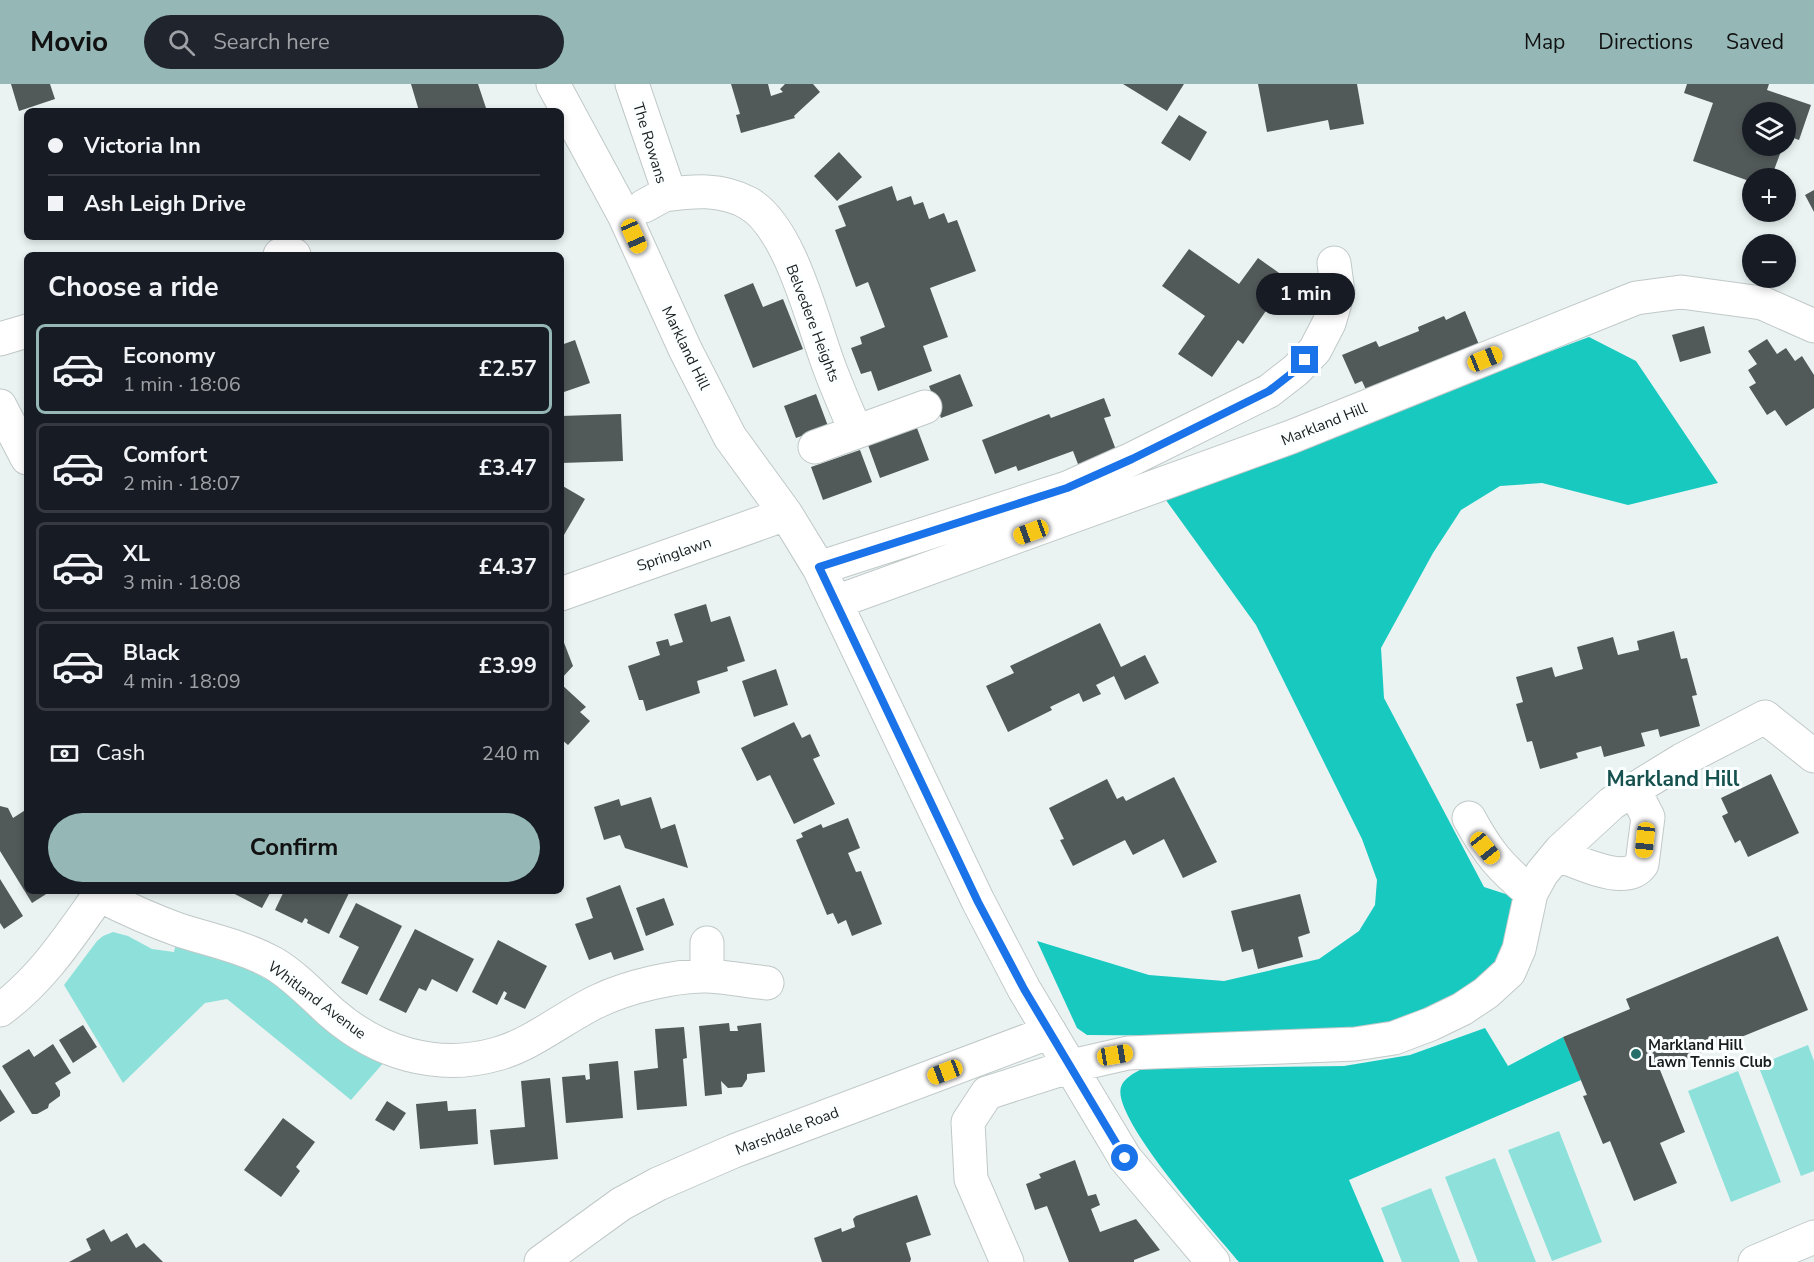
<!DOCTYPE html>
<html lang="en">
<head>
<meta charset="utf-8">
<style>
  :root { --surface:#171b24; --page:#20242c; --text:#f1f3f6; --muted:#9ea1a6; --line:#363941; --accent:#95b8b7 }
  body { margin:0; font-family:"Nunito Sans",sans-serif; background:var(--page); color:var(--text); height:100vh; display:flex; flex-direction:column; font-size:22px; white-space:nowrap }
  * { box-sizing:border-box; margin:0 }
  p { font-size:20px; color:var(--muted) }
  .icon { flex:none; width:33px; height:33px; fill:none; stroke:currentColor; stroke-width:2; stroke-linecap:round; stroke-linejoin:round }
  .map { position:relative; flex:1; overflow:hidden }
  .side { position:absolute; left:24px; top:168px; width:540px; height:642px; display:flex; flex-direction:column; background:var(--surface); border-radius:9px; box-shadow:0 3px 9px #0003 }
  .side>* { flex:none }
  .guide { position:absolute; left:24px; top:24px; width:540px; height:132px; border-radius:9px; box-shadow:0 3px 9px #0003; display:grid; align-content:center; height:132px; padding:0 24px; background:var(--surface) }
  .controls { position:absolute; left:1742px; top:18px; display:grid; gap:12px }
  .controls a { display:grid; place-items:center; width:54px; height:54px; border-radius:50%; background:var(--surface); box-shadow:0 3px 9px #0003; font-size:30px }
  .end { position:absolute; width:27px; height:27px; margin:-14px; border:8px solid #1a73e8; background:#fff; box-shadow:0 0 0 3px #fff }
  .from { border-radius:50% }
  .bubble { position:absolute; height:42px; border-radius:21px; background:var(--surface); box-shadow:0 3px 9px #0003; font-size:20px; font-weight:700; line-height:42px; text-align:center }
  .car { position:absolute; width:18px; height:36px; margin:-18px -9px; border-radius:8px; box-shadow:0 0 4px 2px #0007; background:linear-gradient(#f5c518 24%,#345 0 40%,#f5c518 0 76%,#345 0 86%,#f5c518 0) }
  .guide b { display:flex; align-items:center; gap:21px; height:57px; font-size:22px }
  .guide b+b { border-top:2px solid var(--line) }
  .guide i { width:15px; height:15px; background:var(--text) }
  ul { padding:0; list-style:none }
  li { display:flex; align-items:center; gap:18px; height:90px; margin:0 12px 9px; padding:0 12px; border:3px solid var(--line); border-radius:9px }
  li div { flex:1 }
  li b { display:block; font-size:22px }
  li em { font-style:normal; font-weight:700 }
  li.on { border-color:var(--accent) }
  li>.icon { width:54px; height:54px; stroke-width:1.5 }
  h2 { padding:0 24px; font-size:27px; line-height:72px }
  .pay { display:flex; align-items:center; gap:15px; height:66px; padding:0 24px; font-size:22px }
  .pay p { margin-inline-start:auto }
  .action { display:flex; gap:12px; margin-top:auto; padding:12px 24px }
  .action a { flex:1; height:69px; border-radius:36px; background:var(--accent); color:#111; font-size:24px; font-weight:700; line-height:69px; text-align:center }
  header { display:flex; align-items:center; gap:36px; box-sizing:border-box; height:84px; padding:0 30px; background:var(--accent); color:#111 }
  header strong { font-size:28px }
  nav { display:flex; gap:33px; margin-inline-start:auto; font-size:21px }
  .search { width:420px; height:54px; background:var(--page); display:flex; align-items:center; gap:15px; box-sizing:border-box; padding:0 21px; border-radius:33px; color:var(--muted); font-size:22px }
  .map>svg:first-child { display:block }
  .green { fill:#8ee1da }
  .forest { fill:#18c9c0 }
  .building { fill:#525a59 }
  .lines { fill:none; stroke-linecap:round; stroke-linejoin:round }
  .minor-casing { stroke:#c0c9c8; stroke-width:35 }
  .minor { stroke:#fff; stroke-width:33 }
  .route { stroke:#1a73e8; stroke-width:8 }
  .poi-dot { fill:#256f6b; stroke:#fbffff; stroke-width:2 }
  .labels { text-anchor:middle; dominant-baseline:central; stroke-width:6; stroke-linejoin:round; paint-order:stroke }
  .street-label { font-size:15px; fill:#1a1d1d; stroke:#fbffff }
  .poi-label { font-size:15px; font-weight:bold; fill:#1a1d1d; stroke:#fbffff; text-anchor:start }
  .district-label { font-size:21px; font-weight:bold; fill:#15514e; stroke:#fbffff }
</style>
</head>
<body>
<header>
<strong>Movio</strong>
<div class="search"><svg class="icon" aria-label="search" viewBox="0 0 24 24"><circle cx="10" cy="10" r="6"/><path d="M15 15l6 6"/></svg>Search here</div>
<nav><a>Map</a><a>Directions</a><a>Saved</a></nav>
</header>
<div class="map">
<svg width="1814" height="1178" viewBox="0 0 1814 1178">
  <rect width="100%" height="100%" fill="#eaf3f2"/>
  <path class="green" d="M113 848 128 852 152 865 174 868 176 859 242 882 286 906 385 977 351 1016 227 915 205 919 123 999 64 901 97 857 103 852Z
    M1808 961 1814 977V1087L1801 1092 1758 981Z
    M1738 987 1781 1098 1731 1118 1688 1007Z
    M1559 1047 1602 1158 1552 1177 1508 1066Z
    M1495 1074 1536 1178H1478L1445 1093Z
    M1431 1104 1460 1178H1402L1381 1124Z"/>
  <path class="forest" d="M1589 253 1636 277 1718 399 1628 421 1542 399 1500 402 1461 426 1433 469 1381 564 1384 614 1484 803 1524 816 1512 859 1489 891 1449 923 1355 953 1087 951 1077 944 1037 857 1149 891 1224 897 1319 875 1359 847 1375 821 1377 796 1362 755 1256 541 1163 412Z
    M1485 944 1508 982 1563 953 1581 996 1349 1096 1384 1178H1239C1217 1151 1111 1034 1121 1003 1124 994 1134 989 1142 985L1344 982 1410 971Z"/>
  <path class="building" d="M11 0H50L55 15 19 27Z
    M411 0H478L487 27H419Z
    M731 0H768L771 12 783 8 780 5 785 0H813L820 8 794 32 795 34 741 49 736 31 740 30Z
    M1123 0H1184L1167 27Z
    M1258 0H1357L1364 40 1330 46 1328 36 1267 48Z
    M1687 0H1769L1767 6 1811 21 1799 56 1785 51V28H1752V62H1783L1771 94H1752V98L1693 77 1713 19 1684 9Z
    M1179 31 1207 48 1190 77 1161 59Z
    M839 68 862 93 837 117 814 92Z
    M892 102 897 117 911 112 914 121 923 118 929 135 944 129 948 139 957 136 976 187 930 204 948 253 923 262 932 287 878 307 871 287 861 290 851 264 862 260 860 253 885 243 868 198 856 203 835 146 846 142 838 122Z
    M1814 106V128L1805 111Z
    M1189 165 1239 200 1258 174 1282 191 1264 216 1270 221 1243 260 1238 256 1212 293 1178 270 1205 232 1162 202Z
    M753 199 763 223 783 215 803 265 753 284 724 211Z
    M1465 227 1480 263 1368 310 1362 297 1355 300 1342 271 1376 257 1379 263 1419 247 1418 243 1444 232 1446 236Z
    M1704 242 1711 269 1680 278 1672 251Z
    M1767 255 1777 270 1786 264 1795 277 1802 272 1814 291V324L1786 342 1775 326 1767 331 1749 303 1756 299 1748 286 1757 280 1748 267Z
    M575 256 590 299 561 309V261Z
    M960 290 973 322 941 334 929 302Z
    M816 310 828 342 796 354 784 322Z
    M1104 314 1111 332 1104 334 1119 374 1081 388 1073 367 1018 387 1016 382 995 390 982 356 1049 330 1051 334Z
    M621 330 623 377 561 379V332Z
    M917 344 929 376 880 394 868 361Z
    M860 366 872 398 823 416 811 383Z
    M561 401 585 415 561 456Z
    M706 520 711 538 730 532 745 577 727 583 728 587 697 597 700 609 646 627 643 616H639L628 582 660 571 656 558 668 555 670 562 683 558 674 530Z
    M1100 539 1121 583 1145 571 1159 599 1125 616 1114 592 1096 601 1101 610 1083 618 1079 609 1050 623 1052 626 1008 648 986 602 1014 589 1010 582Z
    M1674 547 1681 575 1687 574 1697 611 1692 612 1700 642 1660 653 1658 645 1641 649 1645 662 1604 673 1601 662 1576 669 1578 674 1540 685 1532 657 1527 658 1516 620 1523 618 1516 593 1552 583 1555 593 1583 585 1577 563 1613 553 1618 571 1639 566 1637 557Z
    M561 551 573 582 561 595Z
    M776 585 788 621 754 633 742 597Z
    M561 600 586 623 580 628 590 637 568 661 561 655Z
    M794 638 802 654 810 650 820 672 813 675 835 720 794 740 770 691 757 697 741 664Z
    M1771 690 1799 749 1748 773 1740 756 1735 759 1722 732 1728 729 1721 714Z
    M1174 693 1217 778 1183 794 1164 755 1133 771 1125 756 1073 782 1060 756 1064 755 1049 724 1107 695 1117 715 1123 712 1126 717Z
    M651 713 661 745 675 740 688 784 625 764 620 751 604 756 594 723 619 715 621 722Z
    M0 722 8 724 13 734 27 725V807H51L32 819 0 767Z
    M848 734 860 764 848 769 856 788 861 787 882 840 852 852 846 836 838 840 833 829 827 831 796 756 803 753 801 749 821 740 823 744Z
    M0 795 23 832 4 845 0 839Z
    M620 801 644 866 614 876 611 868 589 876 575 840 593 834 586 814Z
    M229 807H271L262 824Z
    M284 807H350L329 850 307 839 308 836 305 834 302 839 275 826Z
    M1300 810 1310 849 1298 853 1303 873 1258 885 1253 865 1242 868 1231 827Z
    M664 814 674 841 646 852 636 824Z
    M356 819 402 842 367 911 341 899 359 863 339 853Z
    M415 845 474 875 457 908 432 895 426 907 419 904 406 929 379 916Z
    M1778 852 1808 926 1660 986 1685 1048 1660 1059 1677 1099 1634 1117 1610 1057 1603 1060 1583 1012 1587 1011 1563 953 1630 925 1626 915Z
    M498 856 547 882 525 925 504 915 507 909 504 907 497 921 472 908Z
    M729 939 730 947H738L737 942 761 939 765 988 747 990V995L742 1003 728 1004 721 997 722 1010 705 1012 699 942Z
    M83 941 97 963 73 979 59 956Z
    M684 943 687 974 683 975 687 1022 637 1026 634 987 658 984 655 945Z
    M53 960 71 989 55 999 60 1007V1012L49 1020 48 1024 37 1030H32L2 982 29 965 34 973Z
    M618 977 623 1034 566 1039 562 993 585 991 586 996 590 995 589 980Z
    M550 994 558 1075 494 1081 490 1046 525 1043 521 997Z
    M0 1005 15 1028 0 1038Z
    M387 1017 406 1029 394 1047 375 1036Z
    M447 1017 448 1027 476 1025 478 1060 420 1065 416 1020Z
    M283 1034 315 1058 296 1083 300 1087 281 1113 244 1086Z
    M1075 1076 1088 1112 1096 1110 1100 1121 1091 1125 1100 1148 1136 1135 1160 1166 1134 1176V1178H1069L1047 1122 1035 1126 1026 1100 1041 1094 1039 1090Z
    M917 1111 931 1151 906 1159 911 1175 910 1178H822L814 1154 841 1144 842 1148 855 1143 853 1135 856 1132Z
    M104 1145 111 1158 127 1149 136 1164 144 1159 163 1178H69L91 1166 86 1155Z"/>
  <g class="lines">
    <defs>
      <path id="minor" d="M553 0 625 133 685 265 730 353 786 430 819 484 978 817 1024 905 1125 1074 1213 1178
        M632 0 666 99 664 111 644 122
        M664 111C693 107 721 104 748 119 791 143 813 241 830 285 838 306 847 327 856 348
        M280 171H294
        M0 255 27 247
        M0 322 27 374
        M815 363 925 323
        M819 484 1067 404 1132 375 1269 307 1296 286 1315 266 1329 239 1338 208 1334 179
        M561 510 786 430
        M836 518 1291 353 1636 214 1681 208 1762 219 1814 242
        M1469 734C1488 769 1500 783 1531 809
        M1558 771C1579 778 1626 803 1642 780L1648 733 1634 706
        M99 811C125 824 151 836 179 846 210 856 244 863 273 879 295 892 313 912 332 929 378 969 437 987 497 970 533 960 564 933 598 917 627 903 676 891 708 892 728 893 748 897 767 899
        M707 859V892
        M0 926C43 895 72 849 102 807
        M541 1178 621 1120 658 1100 734 1067 1050 948
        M1007 1178 971 1095 968 1038 987 1009 1071 982 1128 969 1355 960 1394 954 1431 940 1462 925 1486 909 1509 888 1519 865 1531 809 1542 789 1561 766 1612 719 1682 676 1765 633 1814 672
        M1755 1178 1814 1153"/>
    </defs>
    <use href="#minor" class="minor-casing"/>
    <use href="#minor" class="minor"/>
  </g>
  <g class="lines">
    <path class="route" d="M1125 1074 1024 905 978 818 819 483 1067 404 1132 375 1269 307 1296 286 1305 276"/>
  </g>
  <circle class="poi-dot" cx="1636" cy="970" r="6"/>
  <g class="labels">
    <g class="street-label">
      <text transform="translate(650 59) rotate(73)">The Rowans</text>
      <text transform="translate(813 239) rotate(69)">Belvedere Heights</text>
      <text transform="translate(686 264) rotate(64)">Markland Hill</text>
      <text transform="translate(1324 340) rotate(-22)">Markland Hill</text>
      <text transform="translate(674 470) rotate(-19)">Springlawn</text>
      <text transform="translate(317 916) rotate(37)">Whitland Avenue</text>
      <text transform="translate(787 1047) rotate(-21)">Marshdale Road</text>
    </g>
    <g class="poi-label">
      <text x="1648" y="961">Markland Hill<tspan x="1648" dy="17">Lawn Tennis Club</tspan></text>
    </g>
    <g class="district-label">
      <text x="1673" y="695">Markland Hill</text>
    </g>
  </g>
</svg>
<div class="controls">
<a><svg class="icon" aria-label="layers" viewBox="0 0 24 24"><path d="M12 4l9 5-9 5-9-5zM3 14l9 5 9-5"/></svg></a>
<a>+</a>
<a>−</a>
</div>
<i class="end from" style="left:1125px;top:1074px"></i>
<i class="end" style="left:1305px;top:276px"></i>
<div class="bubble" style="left:1256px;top:189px;width:99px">1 min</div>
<i class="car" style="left:634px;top:152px;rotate:156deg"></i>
<i class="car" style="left:1485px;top:275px;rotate:68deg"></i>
<i class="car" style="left:1031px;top:448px;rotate:250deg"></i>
<i class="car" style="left:1645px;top:756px;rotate:186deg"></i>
<i class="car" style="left:1485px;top:764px;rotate:141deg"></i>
<i class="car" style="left:1115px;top:971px;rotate:80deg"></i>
<i class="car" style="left:945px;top:988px;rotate:249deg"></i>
<div class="guide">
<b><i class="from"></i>Victoria Inn</b>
<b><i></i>Ash Leigh Drive</b>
</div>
<section class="side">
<h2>Choose a ride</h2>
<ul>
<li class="on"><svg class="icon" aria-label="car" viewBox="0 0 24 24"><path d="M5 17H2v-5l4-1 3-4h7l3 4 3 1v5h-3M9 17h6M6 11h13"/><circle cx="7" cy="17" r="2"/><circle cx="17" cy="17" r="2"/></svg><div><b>Economy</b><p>1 min · 18:06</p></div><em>£2.57</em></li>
<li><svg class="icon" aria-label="car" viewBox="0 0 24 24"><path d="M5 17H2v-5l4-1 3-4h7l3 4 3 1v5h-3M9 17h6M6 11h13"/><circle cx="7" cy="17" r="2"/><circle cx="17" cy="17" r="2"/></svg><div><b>Comfort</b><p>2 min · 18:07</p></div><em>£3.47</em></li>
<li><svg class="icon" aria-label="car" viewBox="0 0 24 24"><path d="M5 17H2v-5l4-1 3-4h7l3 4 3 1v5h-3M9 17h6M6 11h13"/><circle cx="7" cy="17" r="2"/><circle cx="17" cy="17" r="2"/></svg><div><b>XL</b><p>3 min · 18:08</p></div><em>£4.37</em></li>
<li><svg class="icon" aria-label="car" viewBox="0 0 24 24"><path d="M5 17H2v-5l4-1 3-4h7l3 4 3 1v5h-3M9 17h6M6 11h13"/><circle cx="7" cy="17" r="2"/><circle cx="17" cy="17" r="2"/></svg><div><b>Black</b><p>4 min · 18:09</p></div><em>£3.99</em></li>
</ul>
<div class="pay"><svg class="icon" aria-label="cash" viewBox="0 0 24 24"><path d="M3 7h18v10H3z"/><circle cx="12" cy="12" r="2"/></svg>Cash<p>240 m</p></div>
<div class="action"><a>Confirm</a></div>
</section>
</div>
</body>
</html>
